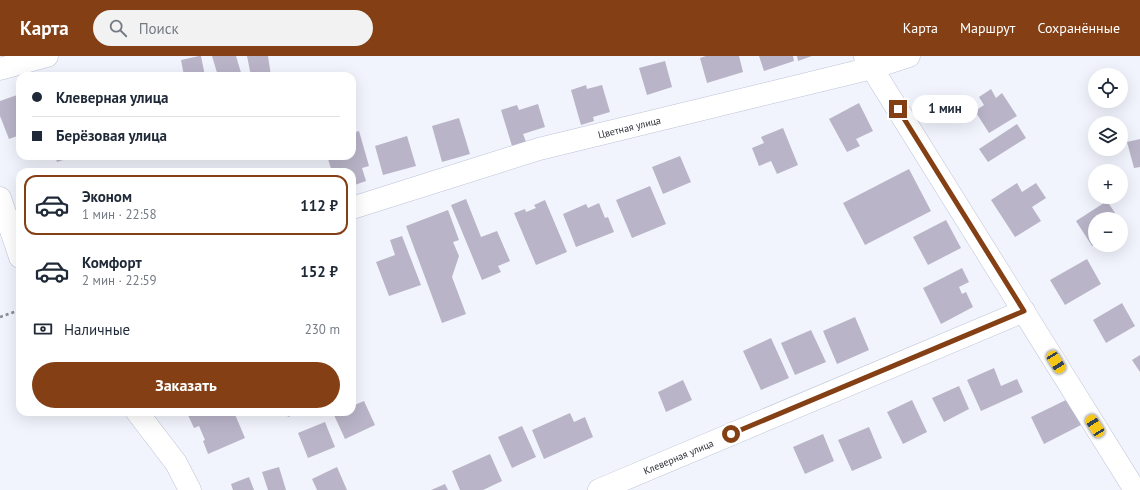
<!DOCTYPE html>
<html lang="ru">
<head>
<meta charset="utf-8">
<style>
  :root { --surface:#fff; --page:#f2f2f3; --text:#1f2937; --muted:#747a83; --line:#e0e1e3; --accent:#844014 }
  body { margin:0; font-family:"PT Sans",sans-serif; background:var(--page); color:var(--text); height:100vh; display:flex; flex-direction:column; font-size:15px; white-space:nowrap }
  * { box-sizing:border-box; margin:0 }
  p { font-size:13px; color:var(--muted) }
  .icon { flex:none; width:22px; height:22px; fill:none; stroke:currentColor; stroke-width:2; stroke-linecap:round; stroke-linejoin:round }
  .map { position:relative; flex:1; overflow:hidden }
  .side { position:absolute; left:16px; top:112px; width:340px; height:248px; display:flex; flex-direction:column; background:var(--surface); border-radius:12px; box-shadow:0 4px 16px #0002 }
  .side>* { flex:none }
  .banner { position:absolute; left:16px; top:16px; width:340px; height:88px; border-radius:12px; box-shadow:0 4px 16px #0002; display:grid; align-content:center; height:88px; padding:0 16px; background:var(--surface) }
  .tools { position:absolute; left:1088px; top:12px; display:grid; gap:8px }
  .tools a { display:grid; place-items:center; width:40px; height:40px; border-radius:50%; background:var(--surface); box-shadow:0 4px 16px #0002; font-size:20px }
  .end { position:absolute; width:18px; height:18px; margin:-9px; border:5px solid #844014; background:#fff; box-shadow:0 0 0 2px #fff }
  .from { border-radius:50% }
  .bubble { position:absolute; height:28px; border-radius:14px; background:var(--surface); box-shadow:0 4px 16px #0002; font-size:13px; font-weight:700; line-height:28px; text-align:center }
  .car { position:absolute; width:12px; height:24px; margin:-12px -6px; border-radius:5px; box-shadow:0 0 3px 1px #0007; background:linear-gradient(#f5c518 24%,#345 0 40%,#f5c518 0 76%,#345 0 86%,#f5c518 0) }
  .banner b { display:flex; align-items:center; gap:14px; height:38px; font-size:15px }
  .banner b+b { border-top:1px solid var(--line) }
  .banner i { width:10px; height:10px; background:var(--text) }
  ul { padding:7px 0 0; list-style:none }
  li { display:flex; align-items:center; gap:12px; height:60px; margin:0 8px 6px; padding:0 8px; border:2px solid transparent; border-radius:12px }
  li div { flex:1 }
  li b { display:block; font-size:15px }
  li em { font-style:normal; font-weight:700 }
  li.active { border-color:var(--accent) }
  li>.icon { width:36px; height:36px; stroke-width:1.5 }
  .pay { display:flex; align-items:center; gap:10px; height:44px; padding:0 16px; font-size:15px }
  .pay p { margin-inline-start:auto }
  .cta { display:flex; gap:8px; margin-top:auto; padding:8px 16px }
  .cta a { flex:1; height:46px; border-radius:24px; background:var(--accent); color:#fff; font-size:16px; font-weight:700; line-height:46px; text-align:center }
  header { display:flex; align-items:center; gap:24px; box-sizing:border-box; height:56px; padding:0 20px; background:var(--accent); color:#fff }
  header strong { font-size:19px }
  nav { display:flex; gap:22px; margin-inline-start:auto; font-size:14px }
  .search { width:280px; height:36px; background:var(--page); display:flex; align-items:center; gap:10px; box-sizing:border-box; padding:0 14px; border-radius:22px; color:var(--muted); font-size:15px }
  .map>svg:first-child { display:block }
  .building { fill:#b9b4c8 }
  .lines { fill:none; stroke-linecap:round; stroke-linejoin:round }
  .minor-casing { stroke:#bcc3d7; stroke-width:23 }
  .path { stroke:#898c94; stroke-width:2.5; stroke-dasharray:3 3; stroke-linecap:butt }
  .minor { stroke:#fff; stroke-width:22 }
  .route { stroke:#844014; stroke-width:5 }
  .labels { text-anchor:middle; dominant-baseline:central; stroke-width:3; stroke-linejoin:round; paint-order:stroke }
  .street-label { font-size:10px; fill:#2c2f37; stroke:#fff }
</style>
</head>
<body>
<header>
<strong>Карта</strong>
<div class="search"><svg class="icon" aria-label="search" viewBox="0 0 24 24"><circle cx="10" cy="10" r="6"/><path d="M15 15l6 6"/></svg>Поиск</div>
<nav><a>Карта</a><a>Маршрут</a><a>Сохранённые</a></nav>
</header>
<div class="map">
<svg width="1140" height="434" viewBox="0 0 1140 434">
  <rect width="100%" height="100%" fill="#f1f4fc"/>
  <path class="building" d="M199 0H201L205 20H184L181 4Z
    M212 0H236L242 20H218Z
    M247 0H268L271 20H251Z
    M706 0H739L743 16 707 27 700 2Z
    M759 0H793L794 5 764 15Z
    M797 0H812L798 5Z
    M665 5 672 31 647 39 639 12Z
    M586 29 587 33 602 29 610 56 593 61 594 65 581 69 571 34Z
    M991 33 996 42 1002 37 1017 60 989 77 975 55 984 49 979 41Z
    M20 38V79L9 83 0 60V45Z
    M859 47 873 75 856 83 860 90 847 96 829 63Z
    M538 48 545 71 523 78 526 86 512 90 501 54 517 49 519 54Z
    M459 62 470 98 442 106 432 70Z
    M1017 68 1026 82 988 106 979 93Z
    M783 72 798 109 777 118 771 105 759 110 752 92 764 87 761 81Z
    M359 75 369 110 362 112 366 125 352 130V116H332L328 103 334 101V100H352V77Z
    M407 80 416 110 383 119 375 90Z
    M1140 83V111L1134 112 1127 86Z
    M55 100H75L57 106Z
    M680 100 691 126 663 138 652 111Z
    M275 112 276 116H261Z
    M909 113 931 155 865 189 843 147Z
    M1017 127 1022 136 1036 127 1046 142 1032 151 1041 165 1015 181 991 144Z
    M650 130 666 168 632 182 616 144Z
    M466 143 481 181 497 175 510 205 498 210 501 216 482 224 451 149Z
    M545 144 567 196 536 209 514 157 525 153 526 156 536 152 534 149Z
    M1107 145 1119 163H1095V188L1092 190 1076 165Z
    M599 147 605 162 608 161 614 176 576 191 563 158 586 148 588 152Z
    M448 154 459 184 453 186 459 200 452 221 466 258 442 267 406 170Z
    M946 164 961 192 928 209 913 181Z
    M402 180 421 229 389 240 376 206 395 199 390 184Z
    M1087 203 1101 228 1065 249 1050 224Z
    M962 212 969 226 959 231 962 238 966 236 973 251 941 268 923 232Z
    M1122 247 1135 270 1106 287 1093 264Z
    M855 261 869 294 837 308 823 275Z
    M811 274 826 306 795 319 781 287Z
    M771 282 789 322 761 334 743 295Z
    M1140 299V316L1132 304Z
    M994 312 1001 330 1017 323 1023 336 981 355 967 324Z
    M683 324 692 344 666 356 658 336Z
    M959 330 969 353 944 366 932 342Z
    M1068 343 1081 369 1044 388 1031 361Z
    M912 344 927 376 903 388 887 356Z
    M364 345 375 369 345 383 334 359 339 356H352V350Z
    M191 356H234L245 382 208 398 203 385 205 384 199 370 194 372 187 357Z
    M286 356H300L288 361Z
    M570 357 574 366 585 361 593 381 544 403 532 374Z
    M325 366 335 391 308 402 298 377Z
    M522 370 536 401 512 412 498 381Z
    M869 371 882 402 852 415 838 384Z
    M823 378 834 405 805 418 793 391Z
    M490 398 502 425 483 434H460L452 415Z
    M279 411 286 434H268L262 416Z
    M337 411 347 434H317L312 423Z
    M249 421 254 434H233L231 428Z
    M445 428 448 434H431Z"/>
  <g class="lines">
    <defs>
      <g id="minor">
        <path d="M865 1 1135 434"/>
        <path d="M0 13 47 0"/>
        <path d="M0 142 20 201"/>
        <path id="s1" d="M352 152 539 93 872 12 909 0"/>
        <path d="M137 356 176 407 190 434"/>
        <path id="s2" d="M599 434 1024 255"/>
      </g>
    </defs>
    <use href="#minor" class="minor-casing"/>
    <path class="path" d="M0 261 20 254"/>
    <use href="#minor" class="minor"/>
  </g>
  <g class="lines">
    <path class="route" d="M731 378 1024 255 898 53"/>
  </g>
  <g class="labels">
    <g class="street-label">
      <text stroke="none"><textPath href="#s1" startOffset="289">Цветная улица</textPath></text>
      <text stroke="none"><textPath href="#s2" startOffset="86">Клеверная улица</textPath></text>
    </g>
  </g>
</svg>
<div class="tools">
<a><svg class="icon" aria-label="locate" viewBox="0 0 24 24"><circle cx="12" cy="12" r="6"/><path d="M12 2v4M12 18v4M2 12h4M18 12h4"/></svg></a>
<a><svg class="icon" aria-label="layers" viewBox="0 0 24 24"><path d="M12 4l9 5-9 5-9-5zM3 14l9 5 9-5"/></svg></a>
<a>+</a>
<a>−</a>
</div>
<i class="end from" style="left:731px;top:378px"></i>
<i class="end" style="left:898px;top:53px"></i>
<div class="bubble" style="left:912px;top:39px;width:66px">1 мин</div>
<i class="car" style="left:1056px;top:306px;rotate:148deg"></i>
<i class="car" style="left:1095px;top:370px;rotate:328deg"></i>
<div class="banner">
<b><i class="from"></i>Клеверная улица</b>
<b><i></i>Берёзовая улица</b>
</div>
<section class="side">
<ul>
<li class="active"><svg class="icon" aria-label="car" viewBox="0 0 24 24"><path d="M5 17H2v-5l4-1 3-4h7l3 4 3 1v5h-3M9 17h6M6 11h13"/><circle cx="7" cy="17" r="2"/><circle cx="17" cy="17" r="2"/></svg><div><b>Эконом</b><p>1 мин · 22:58</p></div><em>112 ₽</em></li>
<li><svg class="icon" aria-label="car" viewBox="0 0 24 24"><path d="M5 17H2v-5l4-1 3-4h7l3 4 3 1v5h-3M9 17h6M6 11h13"/><circle cx="7" cy="17" r="2"/><circle cx="17" cy="17" r="2"/></svg><div><b>Комфорт</b><p>2 мин · 22:59</p></div><em>152 ₽</em></li>
</ul>
<div class="pay"><svg class="icon" aria-label="cash" viewBox="0 0 24 24"><path d="M3 7h18v10H3z"/><circle cx="12" cy="12" r="2"/></svg>Наличные<p>230 m</p></div>
<div class="cta"><a>Заказать</a></div>
</section>
</div>
</body>
</html>
